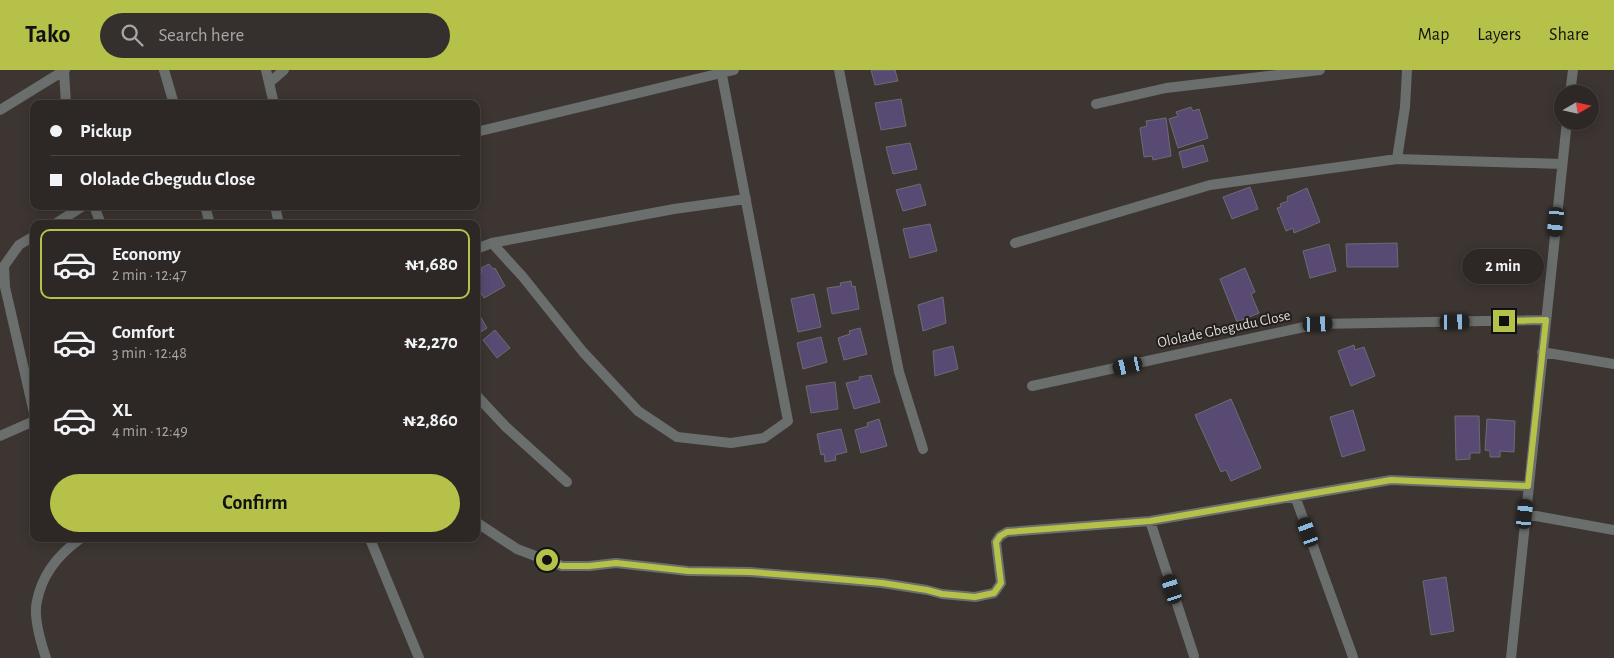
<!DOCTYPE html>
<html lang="en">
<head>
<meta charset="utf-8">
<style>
  :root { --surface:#2d2825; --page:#35302d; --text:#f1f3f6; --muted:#a7a6a7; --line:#484442; --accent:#b6c149 }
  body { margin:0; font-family:"Alegreya Sans",sans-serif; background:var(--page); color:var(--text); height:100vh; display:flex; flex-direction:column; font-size:19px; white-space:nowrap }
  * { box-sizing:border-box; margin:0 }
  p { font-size:16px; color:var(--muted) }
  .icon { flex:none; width:28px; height:28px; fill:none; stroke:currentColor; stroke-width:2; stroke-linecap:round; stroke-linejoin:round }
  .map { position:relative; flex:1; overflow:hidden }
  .sheet { position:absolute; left:30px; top:150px; width:450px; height:322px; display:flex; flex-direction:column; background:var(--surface); border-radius:10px; box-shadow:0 2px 12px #0003,0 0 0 1px var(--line) }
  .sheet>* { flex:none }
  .guide { position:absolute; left:30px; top:30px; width:450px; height:110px; border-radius:10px; box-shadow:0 2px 12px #0003,0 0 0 1px var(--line); display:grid; align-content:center; height:110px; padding:0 20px; background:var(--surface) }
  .needle { width:32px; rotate:81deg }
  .buttons { position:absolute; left:1554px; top:15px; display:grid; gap:10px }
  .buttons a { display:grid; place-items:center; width:45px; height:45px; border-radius:50%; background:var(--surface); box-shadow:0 2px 12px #0003,0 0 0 1px var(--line); font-size:25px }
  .end { position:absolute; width:22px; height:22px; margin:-11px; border:6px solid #b6c149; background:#111; box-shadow:0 0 0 2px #111 }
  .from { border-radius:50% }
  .bubble { position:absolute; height:35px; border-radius:18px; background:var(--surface); box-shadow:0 2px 12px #0003,0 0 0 1px var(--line); font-size:16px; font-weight:600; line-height:35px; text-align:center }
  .car { position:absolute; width:15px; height:30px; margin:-15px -8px; border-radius:6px; box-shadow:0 0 4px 1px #0007; background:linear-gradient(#222 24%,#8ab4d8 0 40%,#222 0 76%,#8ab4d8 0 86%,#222 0) }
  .guide b { display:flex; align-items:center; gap:18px; height:48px; font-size:19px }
  .guide b+b { border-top:1px solid var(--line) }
  .guide i { width:12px; height:12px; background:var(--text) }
  ul { padding:9px 0 0; list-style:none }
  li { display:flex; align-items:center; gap:15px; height:70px; margin:0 10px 8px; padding:0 10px; border:2px solid transparent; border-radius:10px }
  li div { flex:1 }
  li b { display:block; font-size:19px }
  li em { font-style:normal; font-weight:600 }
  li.active { border-color:var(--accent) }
  li>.icon { width:45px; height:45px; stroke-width:1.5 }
  .cta { display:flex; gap:10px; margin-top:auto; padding:10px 20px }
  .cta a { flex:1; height:58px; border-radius:30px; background:var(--accent); color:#111; font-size:20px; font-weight:600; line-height:58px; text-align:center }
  header { display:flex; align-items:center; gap:30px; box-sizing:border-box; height:70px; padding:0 25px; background:var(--accent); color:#111 }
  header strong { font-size:24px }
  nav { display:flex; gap:28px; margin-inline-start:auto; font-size:18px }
  .search { width:350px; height:45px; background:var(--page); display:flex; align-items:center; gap:12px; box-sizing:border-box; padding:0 18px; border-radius:28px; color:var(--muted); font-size:19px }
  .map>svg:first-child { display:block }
  .building { fill:#584a73; stroke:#6e6b73 }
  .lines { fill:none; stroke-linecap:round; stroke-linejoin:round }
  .street { stroke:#6a6e6c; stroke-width:10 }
  .route { stroke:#b6c149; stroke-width:6 }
  .labels { text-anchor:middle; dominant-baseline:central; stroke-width:4; stroke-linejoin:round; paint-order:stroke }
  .street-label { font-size:15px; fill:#dcd8d5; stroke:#211e1c }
</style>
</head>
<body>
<header>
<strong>Tako</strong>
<div class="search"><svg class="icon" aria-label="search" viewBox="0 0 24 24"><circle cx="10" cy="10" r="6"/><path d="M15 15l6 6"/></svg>Search here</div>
<nav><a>Map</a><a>Layers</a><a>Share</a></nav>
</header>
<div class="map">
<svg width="1614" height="588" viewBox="0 0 1614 588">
  <rect width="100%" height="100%" fill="#3c3531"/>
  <path class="building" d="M871 0H895L898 11 875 15Z
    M901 29 906 56 881 60 875 33Z
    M1191 37 1193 41 1199 39 1208 68 1178 78 1169 49 1178 46 1176 42Z
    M1166 48 1171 86 1153 90 1152 86 1144 87 1140 58 1147 56 1146 51Z
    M910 73 917 99 893 104 886 77Z
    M1203 75 1208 91 1183 98 1179 82Z
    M920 114 926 135 903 141 896 120Z
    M1250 117 1258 139 1232 149 1223 127Z
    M1307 118 1320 152 1294 163 1293 158 1286 161 1277 138 1281 137 1280 134 1288 131 1287 127Z
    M930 154 937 181 910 188 903 159Z
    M1397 173 1398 197H1347L1346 174Z
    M1329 174 1336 201 1310 208 1303 181Z
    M489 194 493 199 495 198 505 216 484 228 476 214V207L482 202 481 198Z
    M1245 198 1255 222 1251 224 1259 243 1237 252 1220 209Z
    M851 211 852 217 855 216 859 239 832 244 827 218 841 216 840 213Z
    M814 224 821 257 798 262 791 229Z
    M943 227 946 253 923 261 918 235Z
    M476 239 487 258 476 265Z
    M860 258 867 284 844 290 838 268 850 264 849 261Z
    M495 260 510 278 497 288 483 270Z
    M821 267 827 292 803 299 797 273Z
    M1354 275 1355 280 1364 277 1375 306 1351 316 1338 281Z
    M953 276 958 299 935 306 933 281Z
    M871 305 880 332 854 339 846 313 860 310 859 307Z
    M835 312 838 339 811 343 806 316Z
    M1231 329 1261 398 1231 411 1226 400 1221 402 1195 345Z
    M1353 340 1365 380 1342 387 1330 347Z
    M1455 346H1479L1480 383H1470V389L1456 390Z
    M879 349 887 376 861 383 855 360 868 356 867 353Z
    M1487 349 1515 351 1514 382 1500 381V387H1490V381L1485 380Z
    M841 359 847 382 835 385 836 390 825 392 824 384 821 385 817 364Z
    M1446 507 1454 561 1431 565 1423 511Z"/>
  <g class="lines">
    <path class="street" d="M164 0 174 34
      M266 0 274 34
      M839 0 899 302 923 379
      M64 1 66 34
      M269 13 284 0
      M1570 24 1573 0
      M1096 34 1166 18 1320 0
      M0 40 65 0
      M476 62 734 0
      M1397 89 1405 37 1407 0
      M94 136 101 154
      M205 136 210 154
      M275 136 279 154
      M55 154 83 136
      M34 166 19 175 4 196 5 217 34 343
      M492 173 523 207 583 282 638 341 677 367 731 373 764 368 788 351 721 0
      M1015 173 1210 115 1397 89 1562 94
      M476 179 492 173 674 139 746 129
      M1542 282 1614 294
      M1032 316 1318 254 1545 250
      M476 325 506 357 567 412
      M0 366 34 351
      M1295 426 1353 587
      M1525 444 1614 460
      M1150 451 1194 586
      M476 452 517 479 562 496H589L616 493 688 501 750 502 882 513 927 520 942 524 975 527 994 523 1001 513 996 472 1000 466 1007 462 1150 451 1391 410 1528 416
      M370 469 419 588
      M46 588C41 573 33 546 37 531 42 505 59 484 80 469
      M1511 588 1567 51"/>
  </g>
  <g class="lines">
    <path class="route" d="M547 490 562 496H589L616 493 688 501 750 502 826 508 882 513 927 520 942 524 975 527 994 523 1001 513 996 472 1000 466 1007 462 1150 451 1391 410 1528 416 1546 250 1504 251"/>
  </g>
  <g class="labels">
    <g class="street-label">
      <text transform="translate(1224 259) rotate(-12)">Ololade Gbegudu Close</text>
    </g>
  </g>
</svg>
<div class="buttons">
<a><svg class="needle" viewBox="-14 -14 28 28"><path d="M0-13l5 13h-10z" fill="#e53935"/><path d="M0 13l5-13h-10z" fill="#a7a6a7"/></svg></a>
</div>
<i class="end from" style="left:547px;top:490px"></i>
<i class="end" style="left:1504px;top:251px"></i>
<div class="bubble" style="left:1462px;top:179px;width:82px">2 min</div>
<i class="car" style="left:1556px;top:152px;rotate:186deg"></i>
<i class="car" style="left:1455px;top:252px;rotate:89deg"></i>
<i class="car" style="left:1318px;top:254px;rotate:88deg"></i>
<i class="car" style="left:1128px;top:296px;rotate:257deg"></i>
<i class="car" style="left:1525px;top:444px;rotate:6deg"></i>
<i class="car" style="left:1308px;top:462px;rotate:340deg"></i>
<i class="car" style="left:1172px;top:519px;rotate:342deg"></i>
<div class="guide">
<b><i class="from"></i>Pickup</b>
<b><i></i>Ololade Gbegudu Close</b>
</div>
<section class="sheet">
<ul>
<li class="active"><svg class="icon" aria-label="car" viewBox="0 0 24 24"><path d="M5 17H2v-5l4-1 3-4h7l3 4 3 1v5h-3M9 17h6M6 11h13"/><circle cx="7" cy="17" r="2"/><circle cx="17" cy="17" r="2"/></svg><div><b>Economy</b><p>2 min · 12:47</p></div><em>₦1,680</em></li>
<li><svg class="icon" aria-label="car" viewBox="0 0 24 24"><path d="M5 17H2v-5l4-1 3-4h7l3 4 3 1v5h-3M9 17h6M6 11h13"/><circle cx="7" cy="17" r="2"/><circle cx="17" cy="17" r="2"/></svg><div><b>Comfort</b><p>3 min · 12:48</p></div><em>₦2,270</em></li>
<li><svg class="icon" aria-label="car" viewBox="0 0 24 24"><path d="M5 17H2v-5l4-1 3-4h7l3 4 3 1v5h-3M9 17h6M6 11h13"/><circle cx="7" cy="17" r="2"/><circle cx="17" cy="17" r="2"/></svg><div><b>XL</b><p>4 min · 12:49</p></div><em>₦2,860</em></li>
</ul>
<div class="cta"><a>Confirm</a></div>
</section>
</div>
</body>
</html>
